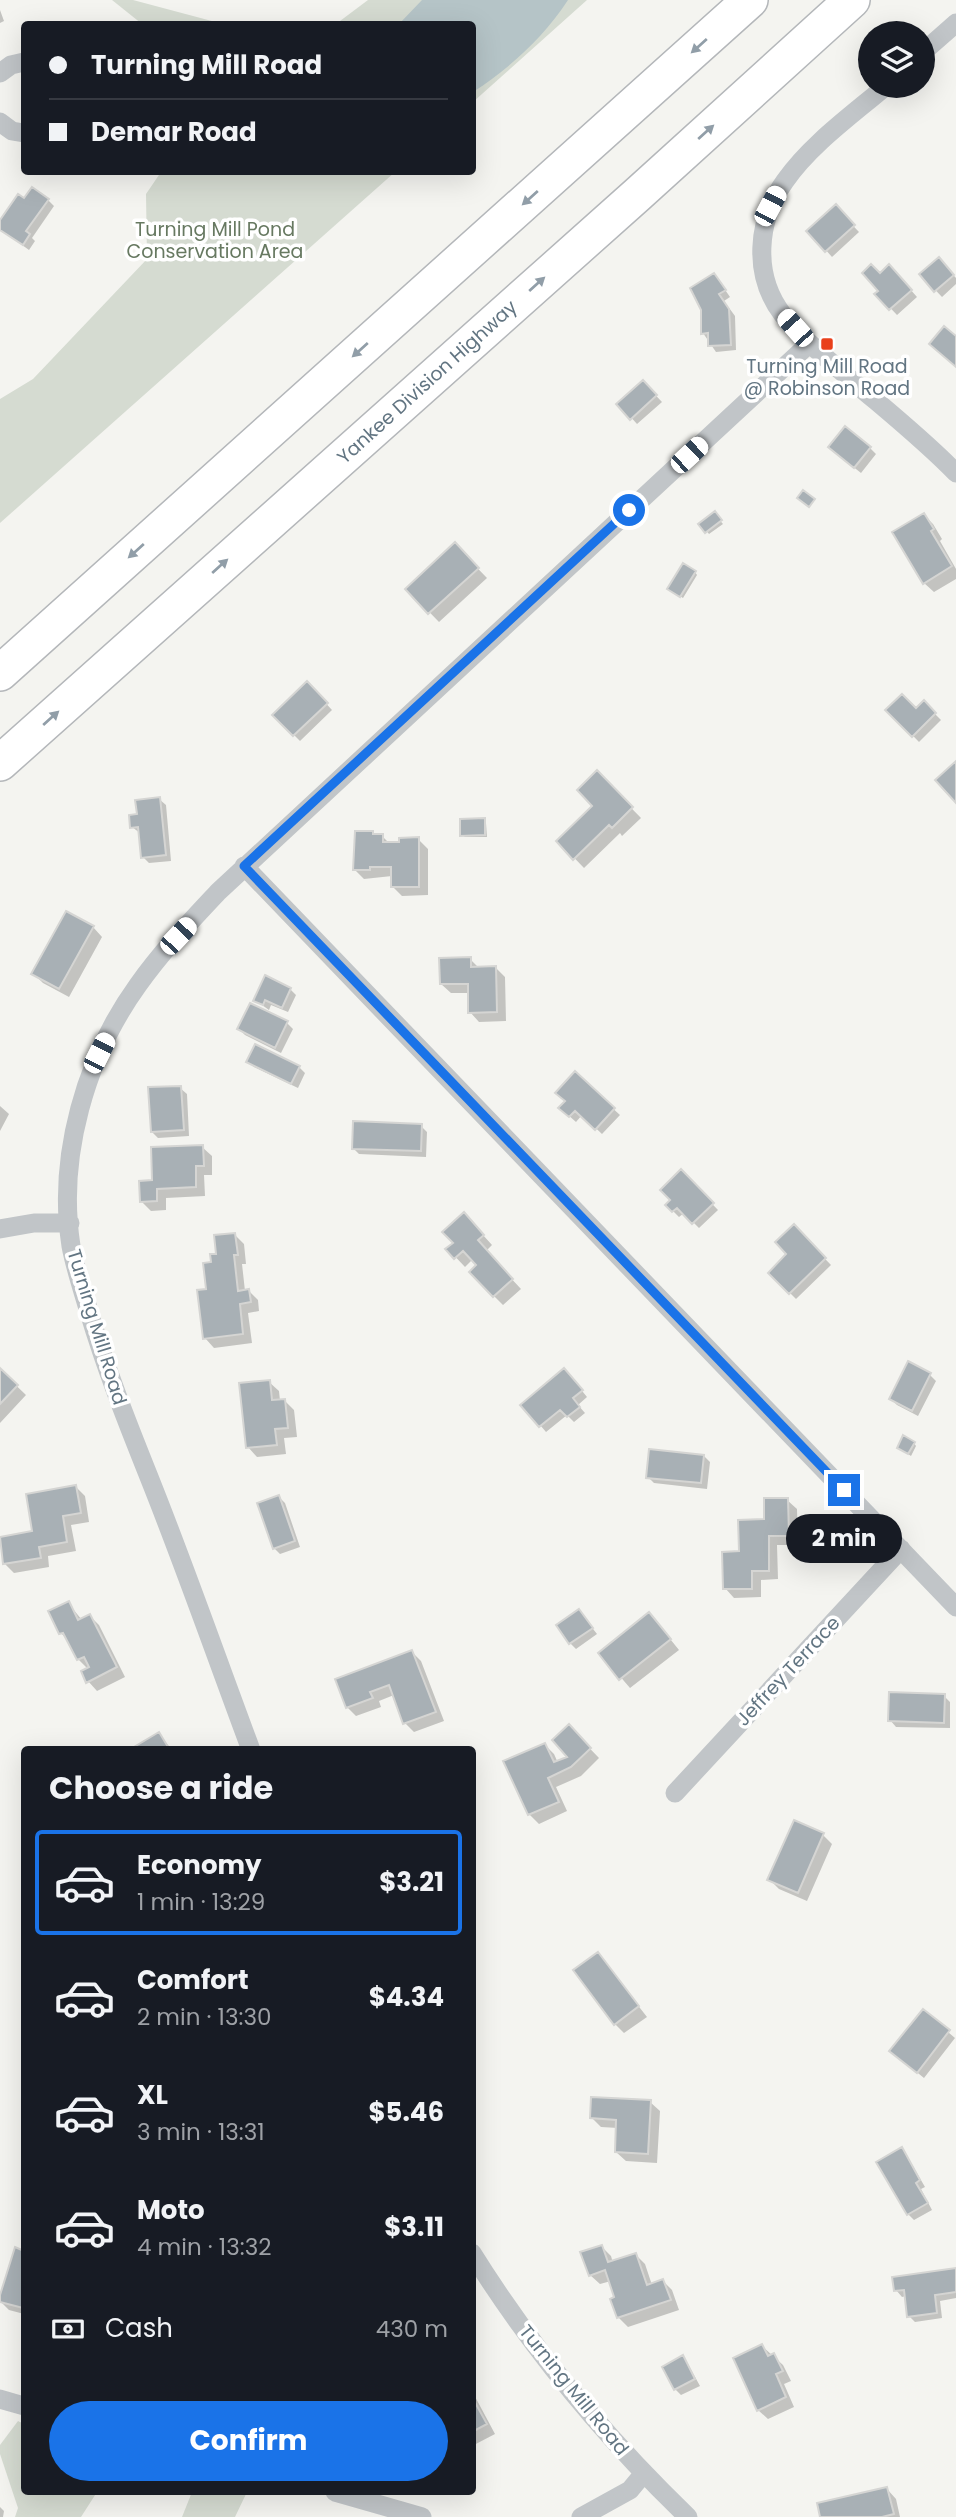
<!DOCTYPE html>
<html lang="en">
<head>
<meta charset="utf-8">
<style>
  :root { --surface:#171b24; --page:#242831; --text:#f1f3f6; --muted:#9ea1a6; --line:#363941; --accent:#1a73e8 }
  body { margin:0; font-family:Poppins,sans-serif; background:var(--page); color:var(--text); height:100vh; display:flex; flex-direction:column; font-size:26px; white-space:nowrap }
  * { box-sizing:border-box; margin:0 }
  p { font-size:23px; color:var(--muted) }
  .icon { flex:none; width:38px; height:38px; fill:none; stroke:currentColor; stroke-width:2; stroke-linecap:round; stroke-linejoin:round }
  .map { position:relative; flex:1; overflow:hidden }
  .details { position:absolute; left:21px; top:1746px; width:455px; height:749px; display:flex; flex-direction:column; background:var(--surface); border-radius:7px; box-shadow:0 7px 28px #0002 }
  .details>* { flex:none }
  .top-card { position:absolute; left:21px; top:21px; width:455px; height:154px; border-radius:7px; box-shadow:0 7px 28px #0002; display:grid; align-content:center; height:154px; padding:0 28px; background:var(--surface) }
  .tools { position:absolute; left:858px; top:21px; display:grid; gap:14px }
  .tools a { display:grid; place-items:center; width:77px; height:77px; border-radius:50%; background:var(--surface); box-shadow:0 7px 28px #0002; font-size:35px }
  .end { position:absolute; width:32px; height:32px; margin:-16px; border:9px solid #1a73e8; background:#fff; box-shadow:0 0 0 4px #fff }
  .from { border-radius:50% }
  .bubble { position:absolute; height:49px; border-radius:24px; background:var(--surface); box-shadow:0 7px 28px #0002; font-size:23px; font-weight:700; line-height:49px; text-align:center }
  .car { position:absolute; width:21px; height:42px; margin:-21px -10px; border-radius:9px; box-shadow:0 0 5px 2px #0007; background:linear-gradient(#fff 24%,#345 0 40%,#fff 0 76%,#345 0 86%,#fff 0) }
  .top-card b { display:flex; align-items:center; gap:24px; height:66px; font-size:26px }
  .top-card b+b { border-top:2px solid var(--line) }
  .top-card i { width:18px; height:18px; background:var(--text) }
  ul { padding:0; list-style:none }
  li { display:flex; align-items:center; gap:21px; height:105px; margin:0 14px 10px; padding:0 14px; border:4px solid transparent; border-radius:7px }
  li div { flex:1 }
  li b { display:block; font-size:26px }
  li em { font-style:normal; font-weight:700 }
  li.active { border-color:var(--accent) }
  li>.icon { width:63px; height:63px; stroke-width:1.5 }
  h2 { padding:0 28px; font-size:32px; line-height:84px }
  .pay { display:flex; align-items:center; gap:18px; height:77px; padding:0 28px; font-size:26px }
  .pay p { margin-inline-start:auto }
  .button { display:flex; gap:14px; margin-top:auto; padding:14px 28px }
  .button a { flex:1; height:80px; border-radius:42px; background:var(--accent); color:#fff; font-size:28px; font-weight:700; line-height:80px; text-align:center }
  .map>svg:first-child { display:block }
  .green { fill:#d5dbd1 }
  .water { fill:#b5c4c7 }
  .shadow { fill:#0003 }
  .building { fill:#a8b0b5; stroke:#d5d5d3; stroke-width:2 }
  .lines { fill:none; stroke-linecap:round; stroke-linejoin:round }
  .motorway-casing { stroke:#b4b7ba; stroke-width:38 }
  .minor { stroke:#c1c5c8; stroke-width:19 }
  .motorway { stroke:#fff; stroke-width:35 }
  .oneway { fill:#919ea8 }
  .route { stroke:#1a73e8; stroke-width:9 }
  .poi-dot { fill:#e9401b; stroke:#fff; stroke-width:2.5 }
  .labels { text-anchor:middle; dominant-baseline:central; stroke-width:7; stroke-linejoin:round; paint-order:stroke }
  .park-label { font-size:19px; fill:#677961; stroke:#fff }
  .poi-label { font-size:19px; fill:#627582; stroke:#fff }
  .street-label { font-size:19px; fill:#627582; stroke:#fff }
</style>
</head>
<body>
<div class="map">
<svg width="956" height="2517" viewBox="0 0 956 2517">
  <rect width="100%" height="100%" fill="#f4f4f0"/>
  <path class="green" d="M112 0H133L223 24H142Z
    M368 0H587L473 102 472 24H336Z
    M161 172H395L0 523V399L33 379 147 259 146 194Z
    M18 2421 24 2424V2492H97L81 2517H15L18 2508 0 2454V2445Z
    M192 2492H235L246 2494 235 2517H182Z"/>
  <path class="water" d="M422 0H568C543 38 510 68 473 92L472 24H399Z"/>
  <path class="shadow" d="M0 10 4 21 0 23Z
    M48 200 54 206 32 238 35 241 29 250 0 229V223L25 201Z
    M835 207 859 232 832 257 809 231Z
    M939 260 956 278V284L942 297 921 275Z
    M895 272 917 297 897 315 877 294 880 291V275Z
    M719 281 730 297 724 301 735 316 736 350 716 352 703 333Z
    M643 382 662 402 637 424 619 404Z
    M870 448 876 454 861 473 836 453Z
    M714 514 723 524 709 534 701 524Z
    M924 515 933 524 942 539 940 541 956 569V579L934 592 924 583Z
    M455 545 487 578 439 622 407 589Z
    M695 572 697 575 683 598 671 591Z
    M307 683 332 710 300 741 274 715Z
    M924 703 941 720 919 742 888 710 916 711Z
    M597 773 641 818 622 836 620 833 584 868 558 841 594 806Z
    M159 799 166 805 171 861 149 863 143 857 140 833 132 827 139 815Z
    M484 820 486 823 487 837H465L462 835Z
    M372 833 376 836H382L390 844 418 839 428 849V895L402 896 392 886V876L364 879 355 870Z
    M93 927 102 937 69 997 43 983 33 973Z
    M470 959 479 968H496L505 977 506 1021 479 1022 470 1012 469 993H451L441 984Z
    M290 989 296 995 288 1012 271 1005 269 1010 255 1000Z
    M251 1005 287 1023 293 1029 281 1053 245 1035 239 1029Z
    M248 1061 299 1067 305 1073 298 1088 254 1067Z
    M575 1074 620 1115 602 1134 582 1115 576 1122 567 1114V1102Z
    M180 1088 187 1094 189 1136 158 1138 152 1132Z
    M0 1106 9 1114 0 1131Z
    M421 1126 427 1132 426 1157 359 1154 353 1148Z
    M202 1147 212 1156V1175H204L205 1196 166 1198V1210L151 1211 141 1201 154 1182Z
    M681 1172 718 1210 699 1228 684 1213 679 1217 673 1211 672 1200Z
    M473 1224 492 1245 486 1251 521 1289 503 1305 494 1296 479 1265 473 1259 465 1267 448 1249Z
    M794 1227 831 1265 796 1299 770 1273 789 1254Z
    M234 1234 244 1244 246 1264H242L245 1291H249L258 1300 259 1311 248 1313 252 1343 214 1348 205 1338 213 1264Z
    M0 1370 26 1395 0 1423Z
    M930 1375 936 1381 918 1416 897 1405 891 1399Z
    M570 1376 587 1397 578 1405 585 1413 574 1422 567 1415 546 1432 523 1405Z
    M269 1382 279 1391 280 1401 284 1400 294 1410 297 1437 284 1438 286 1454 257 1457 248 1447Z
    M914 1443 916 1446 911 1456 899 1448Z
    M704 1456 710 1462 707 1489 654 1483 648 1477Z
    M76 1487 85 1496 89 1522 71 1525 76 1551 48 1556 49 1567 14 1573 5 1564Z
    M279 1497 285 1503 300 1547 280 1554 274 1548Z
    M787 1500 797 1509 798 1545H777L778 1579 761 1580V1597L734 1598 725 1588 766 1521Z
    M68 1603 82 1620 90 1616 99 1625 125 1677 97 1691 88 1681V1669L78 1659 70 1643 61 1633Z
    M579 1611 597 1634 576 1649 570 1643Z
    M658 1624 679 1650 630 1688 600 1653Z
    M412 1652 421 1661 444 1721 414 1732 405 1723 394 1695 379 1701 381 1707 356 1716 347 1707Z
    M944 1696 950 1702V1728L896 1727 890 1720Z
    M569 1727 599 1758 581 1776 556 1787 567 1811 539 1824 529 1814 545 1745 554 1754 558 1763 570 1757Z
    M159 1734 172 1750H132Z
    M823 1835 832 1844 807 1901 779 1889 769 1879Z
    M598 1954 647 2017 624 2033 615 2024Z
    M923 2011 955 2038 924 2078 898 2057Z
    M650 2102 660 2111 657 2163 626 2161 616 2152 618 2128 601 2127 592 2118Z
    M901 2150 907 2156 925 2187 921 2189 932 2210 914 2220 908 2214Z
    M602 2247 611 2256 613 2263 636 2255 645 2264 652 2285 663 2281 672 2290 679 2310 628 2327 618 2317 617 2298 611 2281 600 2284 590 2275Z
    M16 2249 24 2252V2314L9 2310 0 2301Z
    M956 2270V2298L940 2301 942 2318 915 2322 909 2316 906 2296 902 2297 896 2290Z
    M762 2346 783 2365 791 2381 784 2384 794 2407 768 2419 758 2410Z
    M682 2358 688 2364 700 2386 681 2395 675 2389Z
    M472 2391 495 2434 472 2446Z
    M887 2489 896 2499 900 2517H822Z
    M0 2507 4 2511 3 2517H0Z"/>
  <path class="building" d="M32 187 49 199 26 231 30 234 23 245 0 230V220L18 194 24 198Z
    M836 204 855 225 825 252 806 231Z
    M939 257 954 275 934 292 919 274Z
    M871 264 880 273 889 264 912 290 889 310 874 294 878 291 862 273Z
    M714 273 726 290 719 294 729 309 731 345 708 346V333L701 334V310L690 288Z
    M944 326 956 336V367L929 344Z
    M643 380 657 395 630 420 616 404Z
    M845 426 871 447 854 468 828 447Z
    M803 490 815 499 809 507 797 498Z
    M715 511 722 520 705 533 698 524Z
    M924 513 934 529 931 531 952 566 923 584 892 532Z
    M455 542 479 568 428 614 405 589Z
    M683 563 696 571 680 597 667 589Z
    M307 681 328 703 293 736 272 715Z
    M902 694 916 708 924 700 936 713 912 737 885 710Z
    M956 761V803L935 780Z
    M597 770 633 807 612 828 609 825 573 860 556 841 592 806 577 790Z
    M160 797 166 855 141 858 138 827 130 828 129 815 137 814 135 800Z
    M485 818V835L460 836V819Z
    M355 831H373V834H383V842H399V838L419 837V887H391V867H370V870H353Z
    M66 911 94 926 59 989 31 974Z
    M471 957V967L496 966 497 1012 468 1013V984H440L439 958Z
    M265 975 291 988 282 1008 265 1000 263 1005 253 1001Z
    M250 1003 288 1021 275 1048 237 1029Z
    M255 1044 300 1066 291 1084 246 1062Z
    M575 1071 615 1108 595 1130 575 1111 569 1117 558 1108 565 1101 555 1093Z
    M181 1086 184 1130 151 1132 148 1087Z
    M353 1121 422 1124 421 1151 352 1149Z
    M203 1145 204 1166H196V1187L157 1189V1201L140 1202 139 1181 152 1180 151 1147Z
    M681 1169 714 1203 692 1224 677 1208 672 1212 665 1205 670 1200 660 1190Z
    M464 1212 484 1235 478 1240 513 1279 493 1297 469 1272 476 1265 463 1251 454 1259 445 1249 453 1243 442 1232Z
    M794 1224 826 1258 789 1294 768 1273 786 1254 775 1242Z
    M235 1233 238 1255H234L238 1291 249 1289 251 1302 240 1304 243 1334 203 1339 197 1290 206 1289 203 1263 211 1262 210 1254H216L214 1235Z
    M908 1361 931 1373 912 1411 889 1399Z
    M0 1368 18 1385 0 1404Z
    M564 1368 583 1390 573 1398 580 1407 567 1417 560 1410 539 1427 520 1405Z
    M270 1380 272 1400 285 1399 288 1428 275 1429 277 1445 246 1448 239 1383Z
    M903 1435 915 1442 908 1454 897 1448Z
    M649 1449 704 1455 701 1483 646 1478Z
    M76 1485 81 1513 63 1516 67 1542 39 1547 41 1558 3 1564 0 1537 32 1531 26 1494Z
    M279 1495 295 1541 273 1549 257 1503Z
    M764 1498H788L789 1536H769V1571H752V1589H723L722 1552 739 1551 738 1520 764 1519Z
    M69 1601 78 1620 90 1614 117 1667 86 1683 81 1671 89 1667 84 1657 77 1660 63 1633 59 1634 48 1611Z
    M579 1609 593 1628 569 1644 556 1625Z
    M649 1612 671 1639 619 1680 598 1653Z
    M412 1650 436 1712 403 1724 389 1685 370 1692 373 1698 346 1708 335 1679Z
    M889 1692 945 1694 944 1723 888 1721Z
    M569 1724 591 1748 571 1767 548 1778 559 1802 528 1815 503 1761 545 1743 554 1762 567 1757 552 1740Z
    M159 1732 168 1747 162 1750H129Z
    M794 1820 824 1833 798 1893 767 1880Z
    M598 1952 639 2006 614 2025 573 1970Z
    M923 2009 950 2030 917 2073 889 2051Z
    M591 2097 651 2100 648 2154 615 2152 616 2120 590 2118Z
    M902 2147 920 2180 916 2183 928 2203 907 2215 876 2162Z
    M602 2245 608 2262 636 2253 647 2285 663 2279 671 2300 617 2318 610 2299 614 2297 605 2270 589 2276 580 2252Z
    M15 2247 24 2251 23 2308 0 2302V2295Z
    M956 2268V2292L935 2295 937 2313 907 2317 904 2290 894 2291 892 2277Z
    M762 2344 768 2356 774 2353 783 2371 776 2374 786 2397 757 2411 733 2358Z
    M683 2355 695 2379 674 2390 662 2367Z
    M472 2397 487 2424 472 2432Z
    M887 2487 894 2514 882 2517H820L817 2503Z"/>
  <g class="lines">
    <defs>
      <path id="motorway" d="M0 673 750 0
        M0 763 637 195 852 0"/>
    </defs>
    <use href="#motorway" class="motorway-casing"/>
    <path class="minor" d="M922 53 956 23
      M0 73 11 65 24 62
      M886 86C852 115 811 144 785 181 757 220 752 275 783 315 804 341 831 362 856 384 890 413 925 441 956 473
      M0 122 12 131 24 133
      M244 866 956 1607
      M0 1229 34 1223H70
      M251 1750C217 1659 185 1567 149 1477 127 1422 106 1369 89 1312 83 1291 75 1268 71 1246 57 1156 86 1057 138 985 162 951 190 922 218 892L809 344
      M675 1793 901 1549
      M472 2253C532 2349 606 2438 688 2517
      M0 2399 24 2406
      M335 2492 422 2517
      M581 2517 630 2490 644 2473"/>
    <use href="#motorway" class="motorway"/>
  </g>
  <defs><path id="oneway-solid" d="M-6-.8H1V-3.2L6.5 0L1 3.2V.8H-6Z" transform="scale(1.75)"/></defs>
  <g class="oneway">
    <use href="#oneway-solid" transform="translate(699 46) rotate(138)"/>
    <use href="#oneway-solid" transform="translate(706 132) rotate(-42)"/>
    <use href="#oneway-solid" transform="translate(530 198) rotate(138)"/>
    <use href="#oneway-solid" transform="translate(537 284) rotate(-42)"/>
    <use href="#oneway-solid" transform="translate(360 350) rotate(138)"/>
    <use href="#oneway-solid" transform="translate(136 551) rotate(138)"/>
    <use href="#oneway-solid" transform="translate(220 566) rotate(-42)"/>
    <use href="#oneway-solid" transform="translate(51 718) rotate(-42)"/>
  </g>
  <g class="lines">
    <path class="route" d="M629 510 244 866 844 1490"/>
  </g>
  <rect class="poi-dot" x="820" y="337" width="14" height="14" rx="3.5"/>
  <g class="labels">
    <g class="park-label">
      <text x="215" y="229">Turning Mill Pond<tspan x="215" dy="22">Conservation Area</tspan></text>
    </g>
    <g class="poi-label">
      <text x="827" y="366">Turning Mill Road<tspan x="827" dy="22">@ Robinson Road</tspan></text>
    </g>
    <g class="street-label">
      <text transform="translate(427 382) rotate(-42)">Yankee Division Highway</text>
      <text transform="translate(97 1327) rotate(73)">Turning Mill Road</text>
      <text transform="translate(788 1671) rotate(-47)">Jeffrey Terrace</text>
      <text transform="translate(574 2390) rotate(51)">Turning Mill Road</text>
    </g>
  </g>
</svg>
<div class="tools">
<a><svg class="icon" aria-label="layers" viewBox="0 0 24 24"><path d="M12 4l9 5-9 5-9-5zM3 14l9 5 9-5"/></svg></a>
</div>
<i class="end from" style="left:629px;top:510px"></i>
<i class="end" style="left:844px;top:1490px"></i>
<div class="bubble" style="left:786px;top:1514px;width:116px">2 min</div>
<i class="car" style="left:770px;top:206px;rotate:28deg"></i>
<i class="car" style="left:795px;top:328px;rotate:318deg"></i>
<i class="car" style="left:689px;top:455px;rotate:47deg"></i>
<i class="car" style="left:178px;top:936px;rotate:43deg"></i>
<i class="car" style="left:99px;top:1053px;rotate:27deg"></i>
<div class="top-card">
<b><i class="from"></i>Turning Mill Road</b>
<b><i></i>Demar Road</b>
</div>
<section class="details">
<h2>Choose a ride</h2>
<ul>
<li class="active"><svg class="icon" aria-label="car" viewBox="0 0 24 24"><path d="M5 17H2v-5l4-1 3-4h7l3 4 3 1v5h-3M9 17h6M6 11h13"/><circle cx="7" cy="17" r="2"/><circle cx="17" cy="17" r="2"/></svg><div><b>Economy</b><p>1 min · 13:29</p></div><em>$3.21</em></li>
<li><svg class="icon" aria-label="car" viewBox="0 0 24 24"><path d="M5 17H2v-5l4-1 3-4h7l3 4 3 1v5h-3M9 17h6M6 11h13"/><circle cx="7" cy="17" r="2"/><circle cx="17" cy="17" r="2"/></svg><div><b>Comfort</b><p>2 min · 13:30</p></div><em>$4.34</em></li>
<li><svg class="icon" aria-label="car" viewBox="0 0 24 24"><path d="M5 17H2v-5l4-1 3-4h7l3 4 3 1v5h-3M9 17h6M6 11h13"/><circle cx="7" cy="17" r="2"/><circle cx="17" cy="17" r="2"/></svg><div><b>XL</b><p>3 min · 13:31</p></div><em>$5.46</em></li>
<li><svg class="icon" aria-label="car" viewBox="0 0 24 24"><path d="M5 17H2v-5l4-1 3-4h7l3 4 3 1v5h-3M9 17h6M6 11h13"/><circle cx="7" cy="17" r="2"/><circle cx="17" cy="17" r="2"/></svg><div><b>Moto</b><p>4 min · 13:32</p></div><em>$3.11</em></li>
</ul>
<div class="pay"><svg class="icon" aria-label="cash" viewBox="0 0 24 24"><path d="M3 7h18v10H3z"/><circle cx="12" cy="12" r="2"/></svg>Cash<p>430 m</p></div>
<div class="button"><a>Confirm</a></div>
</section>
</div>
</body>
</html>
